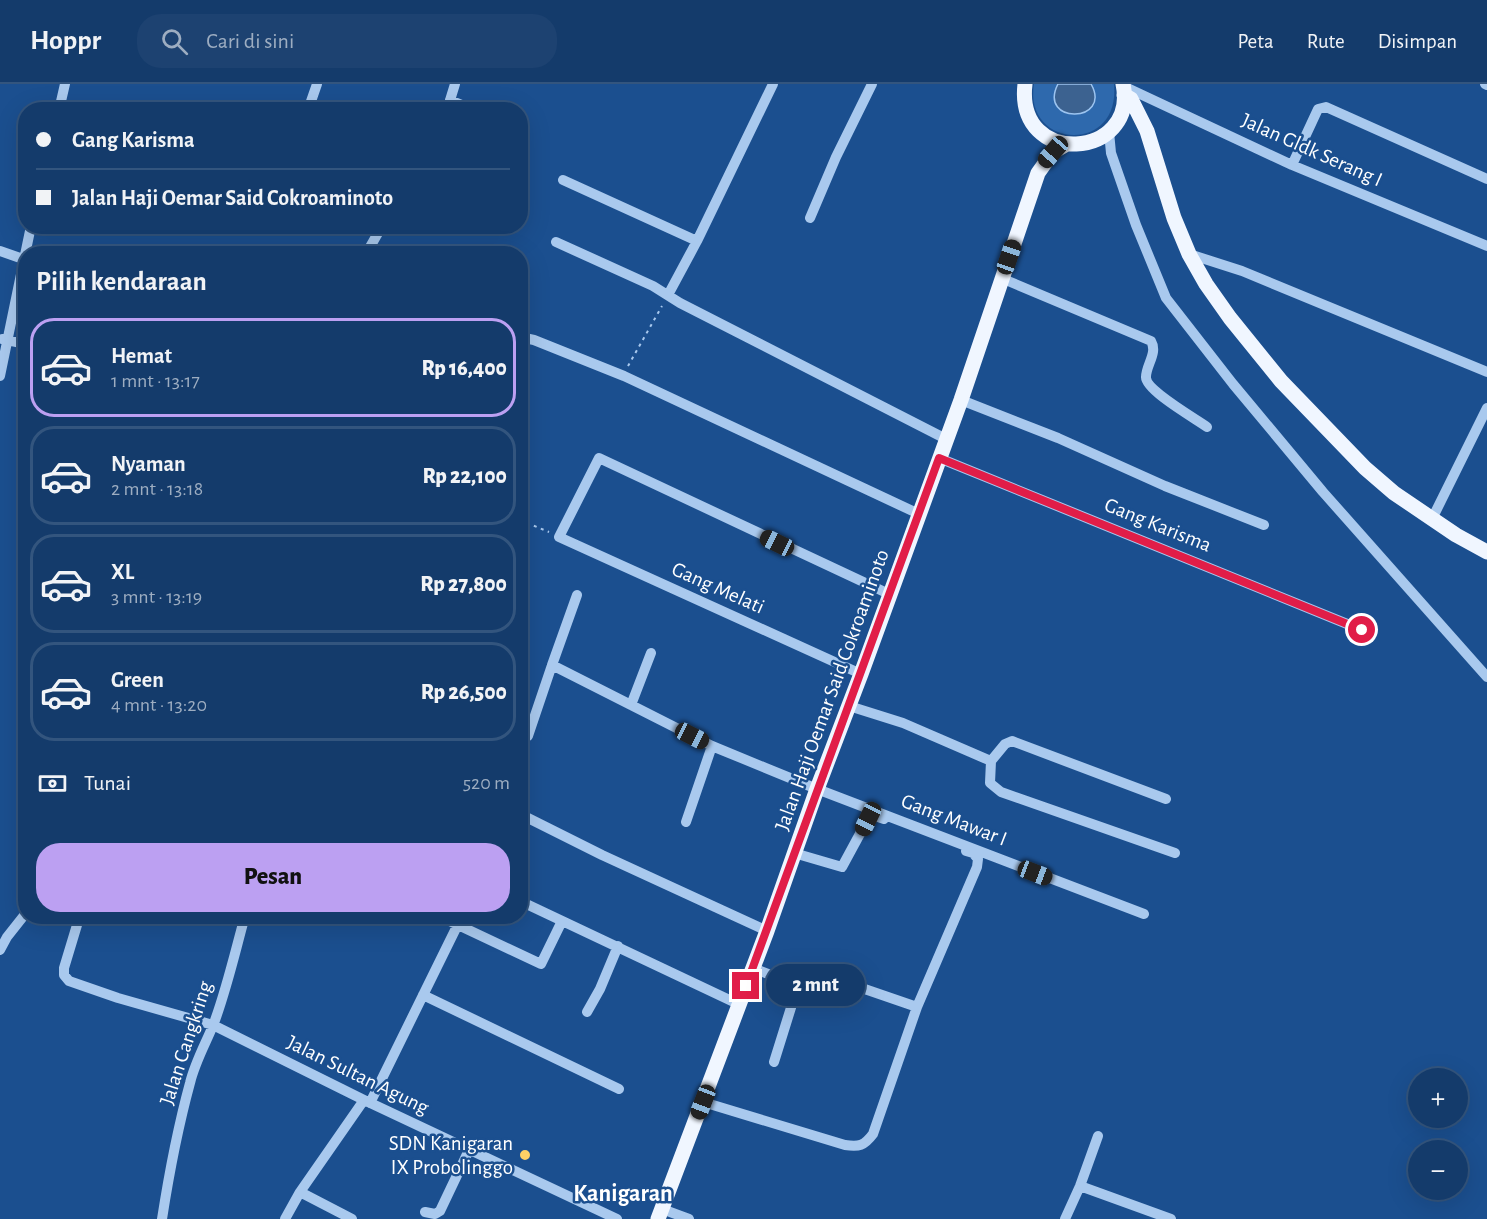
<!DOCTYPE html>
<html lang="id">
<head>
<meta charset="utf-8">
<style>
  :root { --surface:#143b6b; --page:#1d4271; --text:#f1f3f6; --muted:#9dadc1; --line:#33557e; --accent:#bca0f2 }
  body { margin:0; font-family:"Alegreya Sans",sans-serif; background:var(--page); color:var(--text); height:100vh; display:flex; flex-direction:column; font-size:22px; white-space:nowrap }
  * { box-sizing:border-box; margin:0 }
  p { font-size:20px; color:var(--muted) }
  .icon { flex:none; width:33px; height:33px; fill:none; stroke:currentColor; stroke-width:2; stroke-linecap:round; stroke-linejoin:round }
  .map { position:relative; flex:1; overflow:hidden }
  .side { position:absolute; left:18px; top:162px; width:510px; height:678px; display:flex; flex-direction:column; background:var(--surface); border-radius:24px; box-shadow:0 6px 24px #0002,0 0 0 2px var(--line) }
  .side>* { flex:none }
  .top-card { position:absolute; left:18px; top:18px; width:510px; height:132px; border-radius:24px; box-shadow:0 6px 24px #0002,0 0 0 2px var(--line); display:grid; align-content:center; height:132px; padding:0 18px; background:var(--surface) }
  .tools { position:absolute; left:1408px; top:984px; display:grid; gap:12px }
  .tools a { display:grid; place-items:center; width:60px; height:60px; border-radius:50%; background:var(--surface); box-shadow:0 6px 24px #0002,0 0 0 2px var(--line); font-size:30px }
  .end { position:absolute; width:27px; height:27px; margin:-14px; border:8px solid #e11d48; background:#fff; box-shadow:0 0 0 3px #fff }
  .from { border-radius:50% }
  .bubble { position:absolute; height:42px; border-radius:21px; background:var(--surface); box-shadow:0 6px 24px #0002,0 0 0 2px var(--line); font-size:20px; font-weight:800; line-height:42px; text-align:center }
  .car { position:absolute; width:18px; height:36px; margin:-18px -9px; border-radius:8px; box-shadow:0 0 4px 2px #0007; background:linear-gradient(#222 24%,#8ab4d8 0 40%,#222 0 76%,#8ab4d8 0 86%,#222 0) }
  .top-card b { display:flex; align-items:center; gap:21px; height:57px; font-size:22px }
  .top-card b+b { border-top:2px solid var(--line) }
  .top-card i { width:15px; height:15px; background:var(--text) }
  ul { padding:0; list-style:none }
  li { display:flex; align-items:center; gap:18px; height:99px; margin:0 12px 9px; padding:0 6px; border:3px solid var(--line); border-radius:24px }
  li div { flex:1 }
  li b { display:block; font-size:22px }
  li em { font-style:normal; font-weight:800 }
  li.active { border-color:var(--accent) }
  li>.icon { width:54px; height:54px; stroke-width:1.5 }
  h2 { padding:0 18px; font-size:27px; line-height:72px }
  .pay { display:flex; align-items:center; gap:15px; height:66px; padding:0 18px; font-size:22px }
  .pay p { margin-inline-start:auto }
  .cta { display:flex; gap:12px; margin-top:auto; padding:12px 18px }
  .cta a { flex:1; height:69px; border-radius:24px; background:var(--accent); color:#111; font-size:24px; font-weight:800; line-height:69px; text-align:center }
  header { display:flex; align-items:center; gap:36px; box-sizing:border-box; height:84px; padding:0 30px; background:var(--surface); border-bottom:2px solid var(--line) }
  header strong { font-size:28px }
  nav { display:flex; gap:33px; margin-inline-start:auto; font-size:21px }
  .search { width:420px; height:54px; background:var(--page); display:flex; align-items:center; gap:15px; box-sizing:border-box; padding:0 21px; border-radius:24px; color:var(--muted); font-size:22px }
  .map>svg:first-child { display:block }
  .green { fill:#2e69ad }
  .water { fill:#3c6290; stroke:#9cc4f0; stroke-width:1.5 }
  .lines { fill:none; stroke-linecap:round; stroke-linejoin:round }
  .path { stroke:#a9c9ee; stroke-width:2; stroke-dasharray:3 4.5; stroke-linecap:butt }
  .minor { stroke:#a9c9ee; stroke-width:10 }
  .major { stroke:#f0f6ff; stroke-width:15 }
  .route { stroke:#e11d48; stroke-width:8 }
  .poi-dot { fill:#ffd166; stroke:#1b4f8f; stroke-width:2 }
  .labels { text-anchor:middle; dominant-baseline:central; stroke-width:5; stroke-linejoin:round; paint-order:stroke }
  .street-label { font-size:21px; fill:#fff; stroke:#1b4f8f }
  .poi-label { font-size:21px; fill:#fff; stroke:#1b4f8f; text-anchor:end }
  .quarter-label { font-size:24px; font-weight:bold; fill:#fff; stroke:#1b4f8f }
</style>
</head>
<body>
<header>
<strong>Hoppr</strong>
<div class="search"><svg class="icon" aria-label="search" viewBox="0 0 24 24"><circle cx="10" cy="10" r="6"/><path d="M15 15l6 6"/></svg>Cari di sini</div>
<nav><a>Peta</a><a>Rute</a><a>Disimpan</a></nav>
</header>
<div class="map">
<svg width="1487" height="1135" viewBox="0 0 1487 1135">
  <rect width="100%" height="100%" fill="#1b4f8f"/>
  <path class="green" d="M1034 0H1114C1121 71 1023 65 1034 0Z"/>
  <path class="water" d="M1058 0H1091C1113 39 1037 41 1058 0Z"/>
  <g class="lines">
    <path class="path" d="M628 282 662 222
      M520 436 549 448"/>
    <path class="minor" d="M1485 0 1487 1
      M1123 2 1292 81 1487 162
      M450 16 474 26
      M59 26 65 0
      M308 26 317 0
      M447 26 455 0
      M1109 48 1111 69 1136 141 1166 214 1233 300 1323 408 1487 593
      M1292 81 1318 25 1326 23 1487 95
      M563 96 697 157
      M810 134 836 73 872 0
      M556 158 653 202 680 219 946 355
      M0 167 23 175
      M366 170 382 142
      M1189 170 1242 187 1487 288
      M1001 194 1151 257C1158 269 1146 281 1146 293 1145 306 1196 335 1207 343
      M668 211 697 157 773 0
      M520 253 534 256 624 292 919 430
      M2 255 26 260
      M0 292 31 142
      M961 316 1058 354 1165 402 1264 441
      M939 374 1362 546
      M1432 435 1487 324
      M552 581 577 511
      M861 590 559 453 599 374 889 510
      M631 621 651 569
      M849 622 903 639 991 677
      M528 652 552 581 712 662 817 705 1144 830
      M1166 715 1012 657 1005 660 991 677 990 699 1001 708 1175 769
      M520 730 602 771 767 847
      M686 738 712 662
      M794 769 842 783 868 735 875 732 884 735
      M520 817 738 920
      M74 832 77 837V841L64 884V891L69 897 118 914 213 941 364 1016 617 1135
      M439 832 541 880 562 837
      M0 866 7 853 26 829
      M753 884 786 897 799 898 809 889 821 890 917 923
      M423 911 619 1005
      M587 928 600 905 618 862
      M774 978 799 898
      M703 1018 845 1061C859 1063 864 1062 873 1050L917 923 977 783 978 775 973 769 966 767
      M370 1019 462 832
      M1080 1102 1171 1135
      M300 1108 352 1135
      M662 1125 689 1135
      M425 1128 435 1130 440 1127 469 1066
      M162 1135C169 1090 178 1043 190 999 195 978 206 959 214 939 227 904 235 868 245 832
      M285 1135 300 1108 364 1016
      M1065 1135 1080 1102 1098 1052"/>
    <path class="major" d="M1025 0C1015 85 1139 75 1123 0
      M1124 11 1131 15 1147 47 1174 134 1189 170 1206 200 1230 234 1281 297 1365 384 1394 409 1456 451 1487 468
      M658 1135 767 847 817 705 861 590 961 316 1038 89 1053 68 1065 61"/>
  </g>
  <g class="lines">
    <path class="route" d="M746 902 939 374 1362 546"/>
  </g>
  <circle class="poi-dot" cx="525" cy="1071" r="6"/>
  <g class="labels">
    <g class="street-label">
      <text transform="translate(1312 66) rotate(24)">Jalan Gldk Serang I</text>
      <text transform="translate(1158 441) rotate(22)">Gang Karisma</text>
      <text transform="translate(718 504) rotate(24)">Gang Melati</text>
      <text transform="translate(832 606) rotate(-70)">Jalan Haji Oemar Said Cokroaminoto</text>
      <text transform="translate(954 736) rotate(21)">Gang Mawar I</text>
      <text transform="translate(186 959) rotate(-72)">Jalan Cangkring</text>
      <text transform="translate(358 991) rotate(26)">Jalan Sultan Agung</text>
    </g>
    <g class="poi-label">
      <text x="513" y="1059">SDN Kanigaran<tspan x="513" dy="24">IX Probolinggo</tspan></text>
    </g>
    <g class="quarter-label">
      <text x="623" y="1110">Kanigaran</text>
    </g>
  </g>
</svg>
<div class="tools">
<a>+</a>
<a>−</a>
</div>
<i class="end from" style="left:1362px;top:546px"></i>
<i class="end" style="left:746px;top:902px"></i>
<div class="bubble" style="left:766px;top:880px;width:99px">2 mnt</div>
<i class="car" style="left:1053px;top:68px;rotate:221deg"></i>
<i class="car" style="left:1009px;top:173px;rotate:19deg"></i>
<i class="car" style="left:777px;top:459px;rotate:296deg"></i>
<i class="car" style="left:692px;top:652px;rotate:117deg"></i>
<i class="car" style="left:868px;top:735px;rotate:206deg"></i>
<i class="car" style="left:1035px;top:789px;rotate:111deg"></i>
<i class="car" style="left:703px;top:1018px;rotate:201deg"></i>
<div class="top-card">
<b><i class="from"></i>Gang Karisma</b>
<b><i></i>Jalan Haji Oemar Said Cokroaminoto</b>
</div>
<section class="side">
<h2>Pilih kendaraan</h2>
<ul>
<li class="active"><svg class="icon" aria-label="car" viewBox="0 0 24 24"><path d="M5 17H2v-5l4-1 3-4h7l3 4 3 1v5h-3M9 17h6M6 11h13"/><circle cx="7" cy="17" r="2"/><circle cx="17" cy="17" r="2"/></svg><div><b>Hemat</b><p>1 mnt · 13:17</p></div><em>Rp 16,400</em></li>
<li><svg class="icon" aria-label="car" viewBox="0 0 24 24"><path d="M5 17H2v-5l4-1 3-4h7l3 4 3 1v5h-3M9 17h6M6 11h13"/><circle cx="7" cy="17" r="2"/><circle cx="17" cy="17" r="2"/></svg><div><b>Nyaman</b><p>2 mnt · 13:18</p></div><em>Rp 22,100</em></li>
<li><svg class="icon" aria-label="car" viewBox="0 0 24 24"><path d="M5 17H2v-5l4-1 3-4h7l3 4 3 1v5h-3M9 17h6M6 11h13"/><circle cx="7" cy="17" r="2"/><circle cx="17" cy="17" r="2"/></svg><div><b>XL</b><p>3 mnt · 13:19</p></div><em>Rp 27,800</em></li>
<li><svg class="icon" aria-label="car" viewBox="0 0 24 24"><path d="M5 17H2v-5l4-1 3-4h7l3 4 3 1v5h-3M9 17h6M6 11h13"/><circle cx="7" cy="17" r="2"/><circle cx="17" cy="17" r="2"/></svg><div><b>Green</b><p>4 mnt · 13:20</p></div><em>Rp 26,500</em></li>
</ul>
<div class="pay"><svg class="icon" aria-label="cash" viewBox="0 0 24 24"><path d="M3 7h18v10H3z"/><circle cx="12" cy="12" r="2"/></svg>Tunai<p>520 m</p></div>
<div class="cta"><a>Pesan</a></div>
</section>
</div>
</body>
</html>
